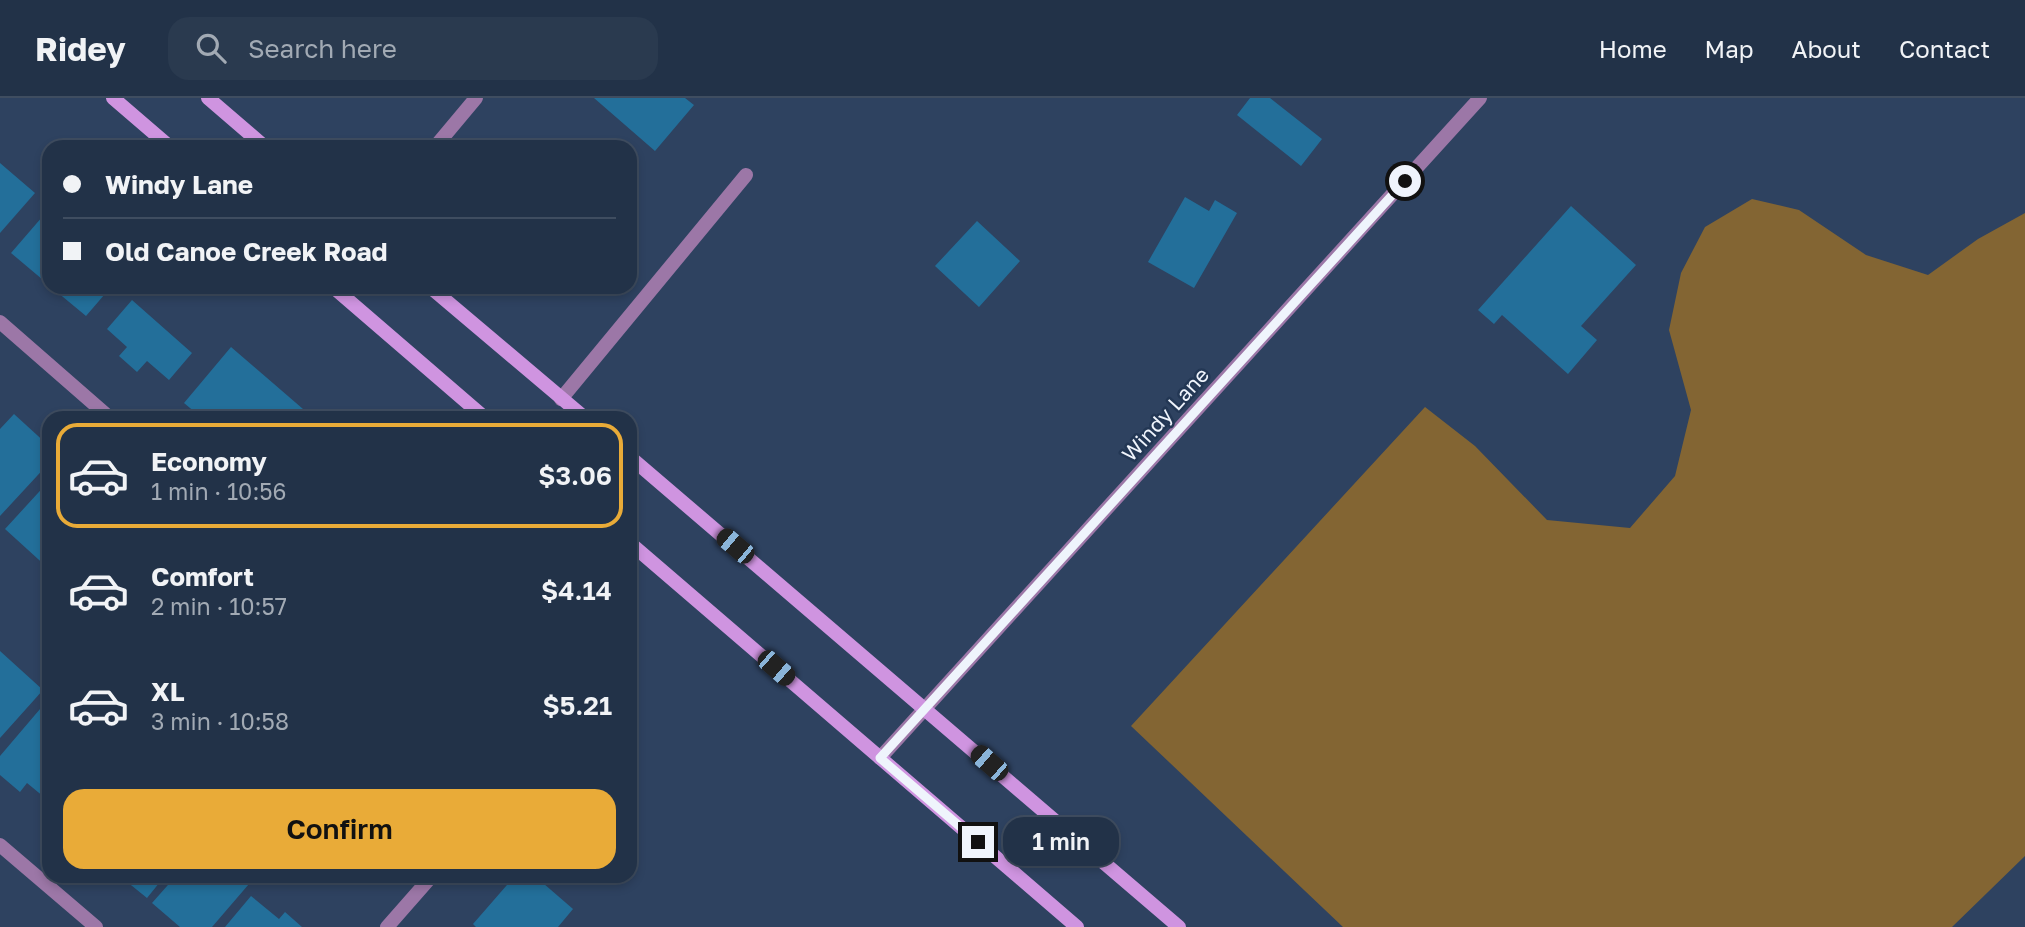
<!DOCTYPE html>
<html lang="en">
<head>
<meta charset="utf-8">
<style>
  :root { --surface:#223248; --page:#2a3a4f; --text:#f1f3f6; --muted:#a2aab4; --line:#3f4d60; --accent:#e9ab38 }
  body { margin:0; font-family:"Golos Text",sans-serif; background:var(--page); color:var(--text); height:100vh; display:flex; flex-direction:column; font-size:26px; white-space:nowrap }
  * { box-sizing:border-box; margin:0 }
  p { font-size:23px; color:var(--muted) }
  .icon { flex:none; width:38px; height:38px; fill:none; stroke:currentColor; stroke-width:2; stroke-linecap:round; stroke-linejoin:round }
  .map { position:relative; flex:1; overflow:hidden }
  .panel { position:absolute; left:42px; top:313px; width:595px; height:472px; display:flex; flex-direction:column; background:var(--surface); border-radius:21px; box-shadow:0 4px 10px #0003,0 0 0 2px var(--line) }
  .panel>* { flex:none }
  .top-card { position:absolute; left:42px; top:42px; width:595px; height:154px; border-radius:21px; box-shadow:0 4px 10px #0003,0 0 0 2px var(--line); display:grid; align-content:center; height:154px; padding:0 21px; background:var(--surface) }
  .end { position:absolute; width:32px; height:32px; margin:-16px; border:9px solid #eff4fc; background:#111; box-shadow:0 0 0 4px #111 }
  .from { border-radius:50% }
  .bubble { position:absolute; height:49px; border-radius:21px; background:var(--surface); box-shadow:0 4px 10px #0003,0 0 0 2px var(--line); font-size:23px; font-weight:600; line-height:49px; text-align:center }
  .car { position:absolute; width:21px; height:42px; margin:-21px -10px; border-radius:9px; box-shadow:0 0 5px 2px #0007; background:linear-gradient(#222 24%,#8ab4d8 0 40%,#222 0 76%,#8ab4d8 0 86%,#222 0) }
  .top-card b { display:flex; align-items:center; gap:24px; height:66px; font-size:26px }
  .top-card b+b { border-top:2px solid var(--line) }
  .top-card i { width:18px; height:18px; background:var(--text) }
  ul { padding:12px 0 0; list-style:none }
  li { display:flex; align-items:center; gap:21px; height:105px; margin:0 14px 10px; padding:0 7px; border:4px solid transparent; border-radius:21px }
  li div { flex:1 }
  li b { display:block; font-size:26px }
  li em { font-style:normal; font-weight:600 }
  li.on { border-color:var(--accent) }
  li>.icon { width:63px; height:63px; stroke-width:1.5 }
  .cta { display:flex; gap:14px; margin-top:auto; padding:14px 21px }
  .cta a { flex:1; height:80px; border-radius:21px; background:var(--accent); color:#111; font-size:28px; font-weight:600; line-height:80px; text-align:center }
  header { display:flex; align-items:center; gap:42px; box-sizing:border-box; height:98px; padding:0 35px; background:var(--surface); border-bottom:2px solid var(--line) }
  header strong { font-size:33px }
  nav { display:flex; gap:38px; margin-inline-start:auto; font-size:24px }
  .search { width:490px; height:63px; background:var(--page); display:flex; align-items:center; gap:18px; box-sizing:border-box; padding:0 24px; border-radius:21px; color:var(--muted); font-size:26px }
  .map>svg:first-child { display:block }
  .green { fill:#836533 }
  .building { fill:#236f9a }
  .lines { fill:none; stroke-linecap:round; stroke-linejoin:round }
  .street { stroke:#9c77a7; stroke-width:14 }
  .secondary { stroke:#cf94e0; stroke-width:14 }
  .route { stroke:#eff4fc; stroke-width:9 }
  .labels { text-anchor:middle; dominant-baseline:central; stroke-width:5; stroke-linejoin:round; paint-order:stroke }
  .street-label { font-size:21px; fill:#eff4fc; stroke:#233754 }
</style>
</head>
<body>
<header>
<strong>Ridey</strong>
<div class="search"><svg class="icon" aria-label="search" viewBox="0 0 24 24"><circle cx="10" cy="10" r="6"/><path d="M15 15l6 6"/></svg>Search here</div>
<nav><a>Home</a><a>Map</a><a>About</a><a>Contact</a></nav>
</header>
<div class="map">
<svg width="2025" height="829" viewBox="0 0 2025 829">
  <rect width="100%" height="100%" fill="#2e4260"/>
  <path class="green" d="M1752 101 1799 112 1866 157 1928 177 1978 141 2025 115V758L1952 829H1343L1131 628 1425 309 1475 348 1547 422 1630 430 1675 378 1691 312 1669 232 1681 175 1705 129Z"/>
  <path class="building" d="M594 0H685L694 7 655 53Z
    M1250 0H1270L1322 41 1301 68 1237 17Z
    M0 65 35 95 0 135Z
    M1185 99 1209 113 1215 102 1237 115 1194 190 1148 164Z
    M1571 108 1636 167 1581 228 1597 242 1568 276 1502 217 1494 226 1478 212Z
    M49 111V187L11 155Z
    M977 123 1020 163 979 209 935 168Z
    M51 189H111L86 218Z
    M132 202 192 255 169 282 147 263 137 274 119 258 127 249 107 231Z
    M231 249 303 311 295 320H202L184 305Z
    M14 316 49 348V365L0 418V331Z
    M49 383V471L5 431Z
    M0 553 43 592 0 640Z
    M46 604 49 606V693L44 699 27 685 20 694 0 677V658Z
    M630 693 638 695 631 719H630Z
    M121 779H164L147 800Z
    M175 779H255L212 829H180L152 805Z
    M514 779H536L573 811 558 829H476L473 826Z
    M251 798 279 821 285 814 302 829H225Z"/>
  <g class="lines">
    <path class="street" d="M435 49 476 0
      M0 224 110 320
      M561 301 746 77
      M880 660 1480 0
      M0 747 96 829
      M387 829 431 779"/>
    <path class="secondary" d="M113 0 170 49
      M208 0 265 49
      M333 189 485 320
      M430 189 585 320
      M630 359 1179 829
      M630 445 1077 829"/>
  </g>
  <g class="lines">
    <path class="route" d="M978 744 880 660 1405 83"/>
  </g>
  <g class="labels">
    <g class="street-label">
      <text transform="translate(1165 316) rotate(-48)">Windy Lane</text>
    </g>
  </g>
</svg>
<i class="end from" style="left:1405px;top:83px"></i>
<i class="end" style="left:978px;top:744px"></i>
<div class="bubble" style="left:1003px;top:719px;width:116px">1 min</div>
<i class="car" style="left:735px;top:448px;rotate:310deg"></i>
<i class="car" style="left:776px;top:570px;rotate:131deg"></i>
<i class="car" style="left:989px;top:665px;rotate:311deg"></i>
<div class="top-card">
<b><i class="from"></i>Windy Lane</b>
<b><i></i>Old Canoe Creek Road</b>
</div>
<section class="panel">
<ul>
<li class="on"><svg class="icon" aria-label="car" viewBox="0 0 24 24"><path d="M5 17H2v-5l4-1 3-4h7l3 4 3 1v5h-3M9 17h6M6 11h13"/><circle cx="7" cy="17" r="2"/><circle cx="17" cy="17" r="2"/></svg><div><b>Economy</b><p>1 min · 10:56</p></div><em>$3.06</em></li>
<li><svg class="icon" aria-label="car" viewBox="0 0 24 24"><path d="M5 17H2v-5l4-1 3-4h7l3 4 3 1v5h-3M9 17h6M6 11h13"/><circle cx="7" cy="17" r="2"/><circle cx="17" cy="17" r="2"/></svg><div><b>Comfort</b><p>2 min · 10:57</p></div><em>$4.14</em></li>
<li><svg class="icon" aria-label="car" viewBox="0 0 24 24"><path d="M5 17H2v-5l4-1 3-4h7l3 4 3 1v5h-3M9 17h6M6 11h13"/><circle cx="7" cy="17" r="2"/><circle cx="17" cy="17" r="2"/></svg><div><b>XL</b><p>3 min · 10:58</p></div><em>$5.21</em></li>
</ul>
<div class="cta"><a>Confirm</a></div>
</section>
</div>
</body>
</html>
